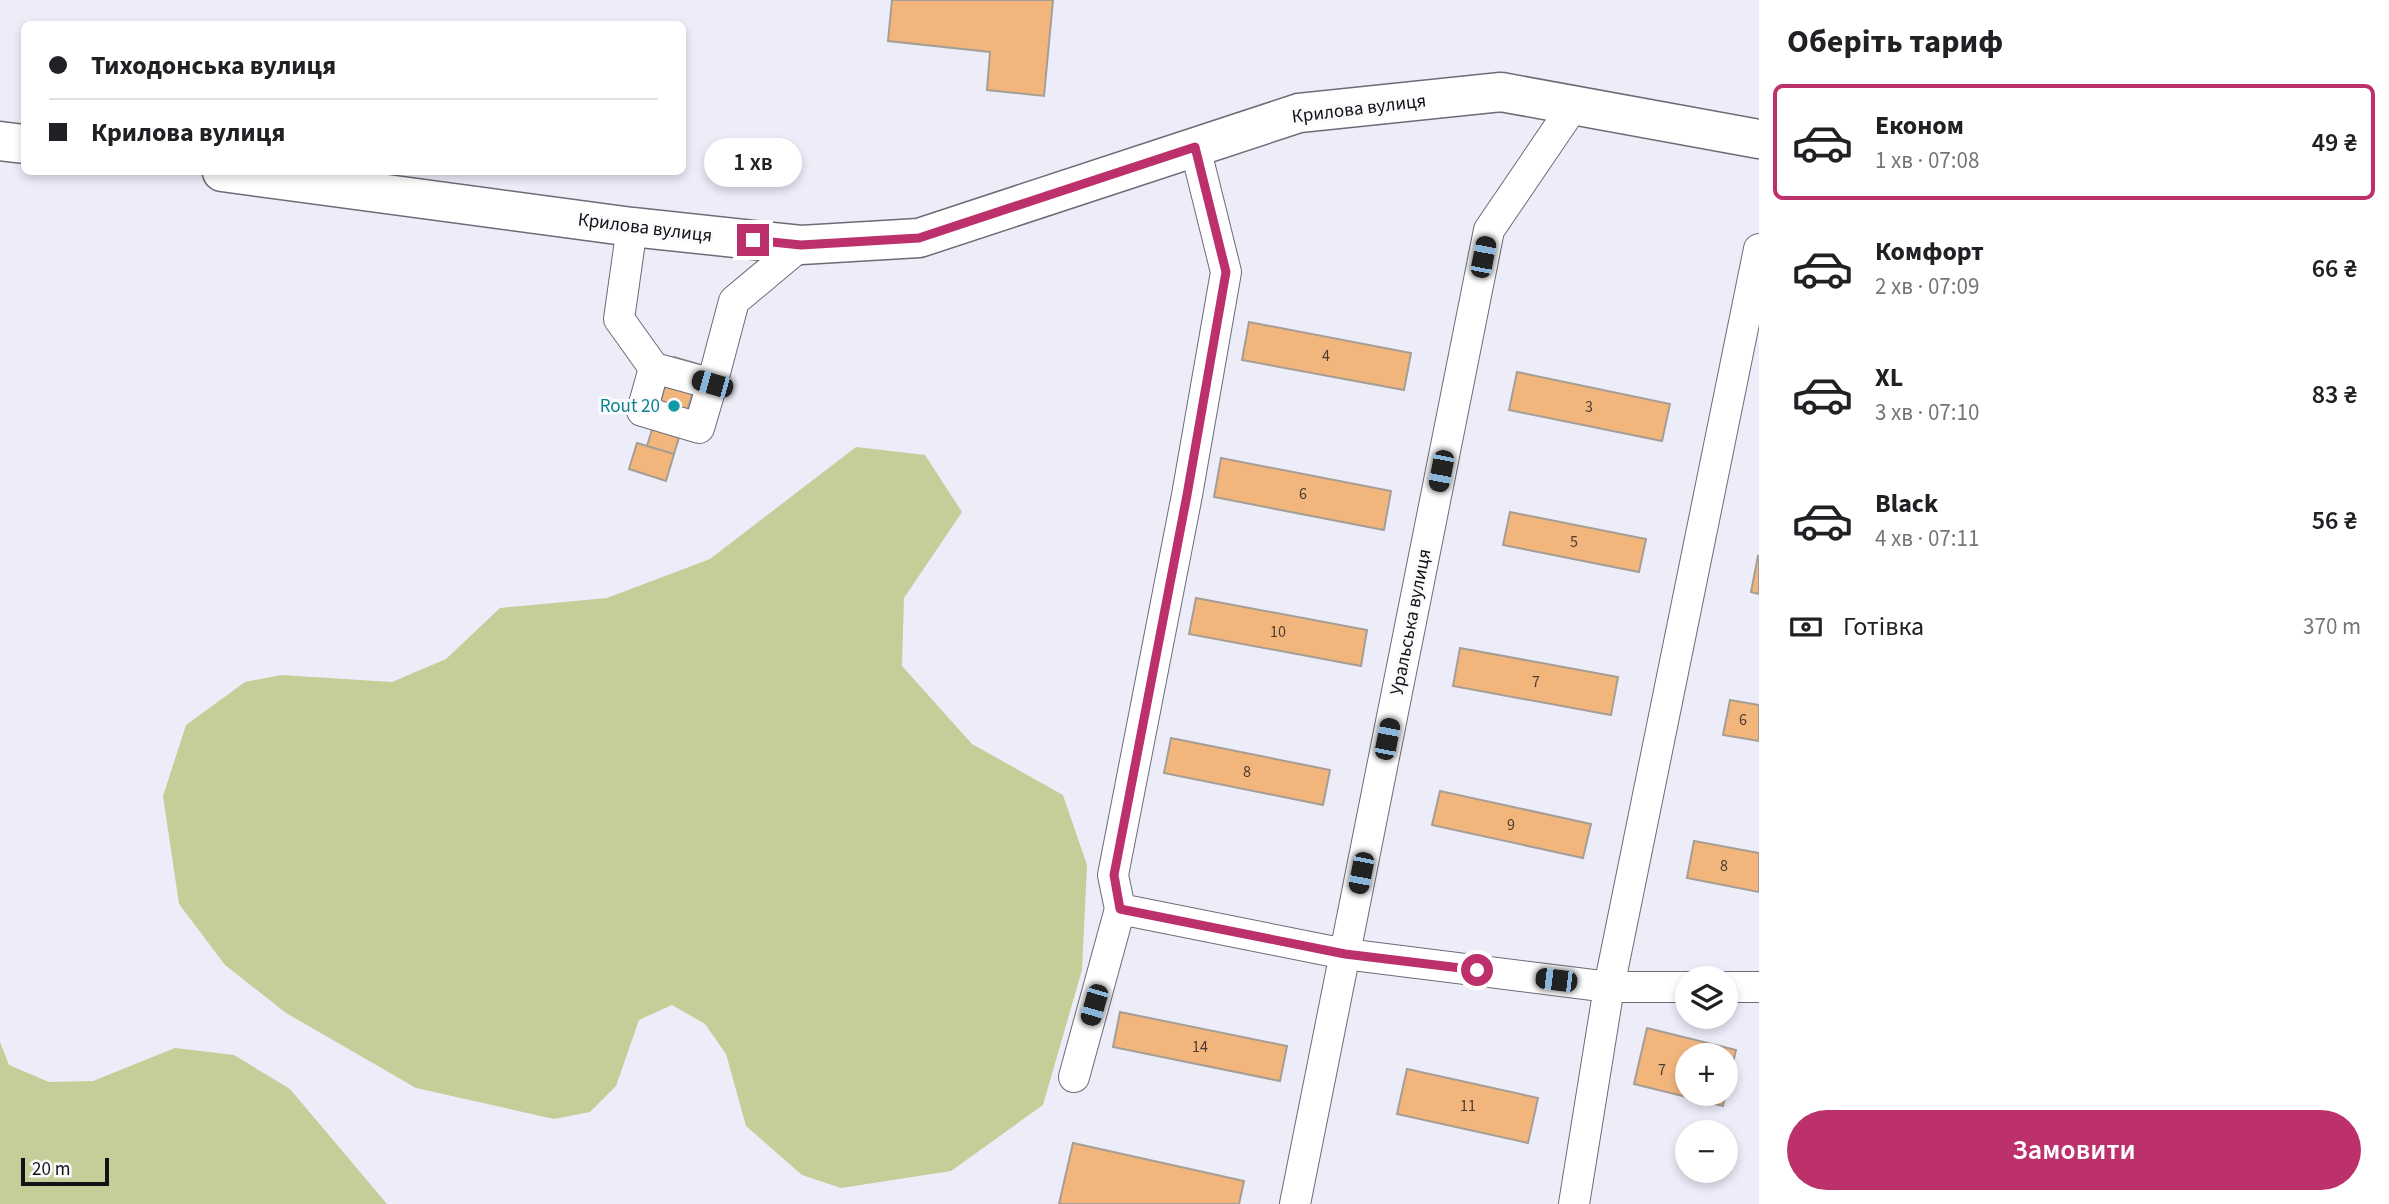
<!DOCTYPE html>
<html lang="uk">
<head>
<meta charset="utf-8">
<style>
  :root { --surface:#fff; --page:#f2f2f2; --text:#202124; --muted:#757577; --line:#e0e0e0; --accent:#bc316b }
  body { margin:0; font-family:"Source Sans 3",sans-serif; background:var(--page); color:var(--text); height:100vh; display:flex; flex-direction:column; font-size:26px; white-space:nowrap }
  * { box-sizing:border-box; margin:0 }
  p { font-size:23px; color:var(--muted) }
  .icon { flex:none; width:38px; height:38px; fill:none; stroke:currentColor; stroke-width:2; stroke-linecap:round; stroke-linejoin:round }
  .map { position:relative; flex:1; overflow:hidden }
  .panel { display:flex; flex-direction:column; background:var(--surface); width:630px }
  .panel>* { flex:none }
  .guide { position:absolute; left:21px; top:21px; width:665px; height:154px; border-radius:10px; box-shadow:0 4px 10px #0003; display:grid; align-content:center; height:154px; padding:0 28px; background:var(--surface) }
  .fabs { position:absolute; left:1675px; top:966px; display:grid; gap:14px }
  .fabs a { display:grid; place-items:center; width:63px; height:63px; border-radius:50%; background:var(--surface); box-shadow:0 4px 10px #0003; font-size:35px }
  .scale { position:absolute; left:21px; bottom:18px; width:88px; box-sizing:border-box; padding-left:7px; border:4px solid #131317; border-top:0; font-size:19px; line-height:24px; white-space:nowrap; color:#131317; -webkit-text-stroke:5px #fbfbfd; paint-order:stroke }
  .end { position:absolute; width:32px; height:32px; margin:-16px; border:9px solid #bc316b; background:#fff; box-shadow:0 0 0 4px #fff }
  .from { border-radius:50% }
  .bubble { position:absolute; height:49px; border-radius:24px; background:var(--surface); box-shadow:0 4px 10px #0003; font-size:23px; font-weight:600; line-height:49px; text-align:center }
  .car { position:absolute; width:21px; height:42px; margin:-21px -10px; border-radius:9px; box-shadow:0 0 5px 2px #0007; background:linear-gradient(#222 24%,#8ab4d8 0 40%,#222 0 76%,#8ab4d8 0 86%,#222 0) }
  .guide b { display:flex; align-items:center; gap:24px; height:66px; font-size:26px }
  .guide b+b { border-top:2px solid var(--line) }
  .guide i { width:18px; height:18px; background:var(--text) }
  ul { padding:0; list-style:none }
  li { display:flex; align-items:center; gap:21px; height:116px; margin:0 14px 10px; padding:0 14px; border:4px solid transparent; border-radius:10px }
  li div { flex:1 }
  li b { display:block; font-size:26px }
  li em { font-style:normal; font-weight:600 }
  li.selected { border-color:var(--accent) }
  li>.icon { width:63px; height:63px; stroke-width:1.5 }
  h2 { padding:0 28px; font-size:32px; line-height:84px }
  .pay { display:flex; align-items:center; gap:18px; height:77px; padding:0 28px; font-size:26px }
  .pay p { margin-inline-start:auto }
  .cta { display:flex; gap:14px; margin-top:auto; padding:14px 28px }
  .cta a { flex:1; height:80px; border-radius:42px; background:var(--accent); color:#fff; font-size:28px; font-weight:600; line-height:80px; text-align:center }
  main { display:flex; flex:1; min-height:0 }
  .map>svg:first-child { display:block }
  .green { fill:#c7cd99 }
  .building { fill:#f2b67d; stroke:#a69d95; stroke-width:2; fill-rule:evenodd }
  .lines { fill:none; stroke-linecap:round; stroke-linejoin:round }
  .minor-casing { stroke:#6b6c76; stroke-width:32 }
  .major-casing { stroke:#6b6c76; stroke-width:41 }
  .minor { stroke:#fff; stroke-width:30 }
  .major { stroke:#fff; stroke-width:38 }
  .route { stroke:#bc316b; stroke-width:9 }
  .culture-dot { fill:#0f9aa8; stroke:#fbfbfd; stroke-width:2.5 }
  .labels { text-anchor:middle; dominant-baseline:central; stroke-width:6; stroke-linejoin:round; paint-order:stroke }
  .number-label { font-size:16px; fill:#4b3c30 }
  .street-label { font-size:19px; fill:#131317; stroke:#fbfbfd }
  .culture-label { font-size:19px; fill:#0d838f; stroke:#fbfbfd; text-anchor:end }
</style>
</head>
<body>
<main>
<div class="map">
<svg width="1759" height="1204" viewBox="0 0 1759 1204">
  <rect width="100%" height="100%" fill="#ecedf9"/>
  <path class="green" d="M856 447 925 455 962 512 904 598 902 666 972 744 1063 795 1087 865 1082 970 1043 1105 951 1171 841 1188 802 1175 746 1126 726 1054 705 1024 672 1005 639 1020 616 1086 590 1112 554 1119 416 1088 286 1013 225 965 179 904 163 796 186 725 245 682 281 675 392 682 446 659 500 608 607 598 710 559Z
    M0 1042 9 1065 49 1082 93 1081 175 1048 234 1055 290 1089 387 1204H0Z"/>
  <path class="building" d="M892 0H1053L1044 96 987 90 990 52 888 41Z
    M1249 322 1411 353 1404 390 1242 360Z
    M674 357 701 365 674 454 647 446Z
    M1517 372 1670 404 1662 441 1509 410Z
    M637 443 674 454 666 481 629 469Z
    M1221 458 1391 491 1384 530 1214 497Z
    M1510 512 1646 539 1639 572 1503 545Z
    M1758 556 1759 557V594L1751 592Z
    M1196 598 1367 630 1361 666 1189 634Z
    M1460 648 1618 677 1611 715 1453 686Z
    M1730 700 1759 705V741L1723 735Z
    M1171 738 1330 770 1323 805 1164 773Z
    M1440 791 1591 824 1583 858 1432 825Z
    M1694 841 1759 853V892L1687 878Z
    M1120 1012 1287 1046 1280 1081 1113 1047Z
    M1647 1028 1736 1050 1723 1106 1634 1084ZM1687 1055H1726V1094H1687Z
    M1407 1069 1538 1098 1528 1143 1397 1114Z
    M1073 1143 1244 1181 1239 1204H1059Z"/>
  <g class="lines">
    <defs>
      <path id="minor" d="M632 227 619 319 654 368 712 384 734 301 801 245
        M654 368 642 411 699 428 712 384
        M1120 909 1345 954 1609 987H1687
        M1726 987H1759
        M1074 1077 1120 909 1113 875 1187 495 1226 272 1195 147
        M1295 1204 1489 230 1574 105
        M1574 1204 1609 987 1759 249"/>
      <path id="major" d="M0 141 24 144
        M222 172 632 227 801 245 919 238 1299 113 1501 92 1759 139"/>
    </defs>
    <use href="#minor" class="minor-casing"/>
    <use href="#major" class="major-casing"/>
    <use href="#minor" class="minor"/>
    <use href="#major" class="major"/>
  </g>
  <g class="lines">
    <path class="route" d="M753 240 801 245 919 238 1195 147 1226 272 1187 495 1114 875 1120 909 1345 954 1477 970"/>
  </g>
  <circle class="culture-dot" cx="674" cy="406" r="7"/>
  <g class="labels">
    <g class="number-label">
      <text x="1326" y="356">4</text>
      <text x="1589" y="407">3</text>
      <text x="1303" y="494">6</text>
      <text x="1574" y="542">5</text>
      <text x="1278" y="632">10</text>
      <text x="1536" y="682">7</text>
      <text x="1743" y="720">6</text>
      <text x="1247" y="772">8</text>
      <text x="1511" y="825">9</text>
      <text x="1724" y="866">8</text>
      <text x="1200" y="1047">14</text>
      <text x="1662" y="1070">7</text>
      <text x="1468" y="1106">11</text>
    </g>
    <g class="street-label">
      <text transform="translate(1359 109) rotate(-7)">Крилова вулиця</text>
      <text transform="translate(645 228) rotate(7)">Крилова вулиця</text>
      <text transform="translate(1411 622) rotate(-79)">Уральська вулиця</text>
    </g>
    <g class="culture-label">
      <text x="660" y="406">Rout 20</text>
    </g>
  </g>
</svg>
<div class="fabs">
<a><svg class="icon" aria-label="layers" viewBox="0 0 24 24"><path d="M12 4l9 5-9 5-9-5zM3 14l9 5 9-5"/></svg></a>
<a>+</a>
<a>−</a>
</div>
<div class="scale">20 m</div>
<i class="end from" style="left:1477px;top:970px"></i>
<i class="end" style="left:753px;top:240px"></i>
<div class="bubble" style="left:704px;top:138px;width:98px">1 хв</div>
<i class="car" style="left:1483px;top:257px;rotate:11deg"></i>
<i class="car" style="left:712px;top:384px;rotate:286deg"></i>
<i class="car" style="left:1441px;top:471px;rotate:191deg"></i>
<i class="car" style="left:1387px;top:739px;rotate:11deg"></i>
<i class="car" style="left:1361px;top:873px;rotate:191deg"></i>
<i class="car" style="left:1556px;top:980px;rotate:277deg"></i>
<i class="car" style="left:1094px;top:1005px;rotate:196deg"></i>
<div class="guide">
<b><i class="from"></i>Тиходонська вулиця</b>
<b><i></i>Крилова вулиця</b>
</div>
</div>
<section class="panel">
<h2>Оберіть тариф</h2>
<ul>
<li class="selected"><svg class="icon" aria-label="car" viewBox="0 0 24 24"><path d="M5 17H2v-5l4-1 3-4h7l3 4 3 1v5h-3M9 17h6M6 11h13"/><circle cx="7" cy="17" r="2"/><circle cx="17" cy="17" r="2"/></svg><div><b>Економ</b><p>1 хв · 07:08</p></div><em>49 ₴</em></li>
<li><svg class="icon" aria-label="car" viewBox="0 0 24 24"><path d="M5 17H2v-5l4-1 3-4h7l3 4 3 1v5h-3M9 17h6M6 11h13"/><circle cx="7" cy="17" r="2"/><circle cx="17" cy="17" r="2"/></svg><div><b>Комфорт</b><p>2 хв · 07:09</p></div><em>66 ₴</em></li>
<li><svg class="icon" aria-label="car" viewBox="0 0 24 24"><path d="M5 17H2v-5l4-1 3-4h7l3 4 3 1v5h-3M9 17h6M6 11h13"/><circle cx="7" cy="17" r="2"/><circle cx="17" cy="17" r="2"/></svg><div><b>XL</b><p>3 хв · 07:10</p></div><em>83 ₴</em></li>
<li><svg class="icon" aria-label="car" viewBox="0 0 24 24"><path d="M5 17H2v-5l4-1 3-4h7l3 4 3 1v5h-3M9 17h6M6 11h13"/><circle cx="7" cy="17" r="2"/><circle cx="17" cy="17" r="2"/></svg><div><b>Black</b><p>4 хв · 07:11</p></div><em>56 ₴</em></li>
</ul>
<div class="pay"><svg class="icon" aria-label="cash" viewBox="0 0 24 24"><path d="M3 7h18v10H3z"/><circle cx="12" cy="12" r="2"/></svg>Готівка<p>370 m</p></div>
<div class="cta"><a>Замовити</a></div>
</section>
</main>
</body>
</html>
